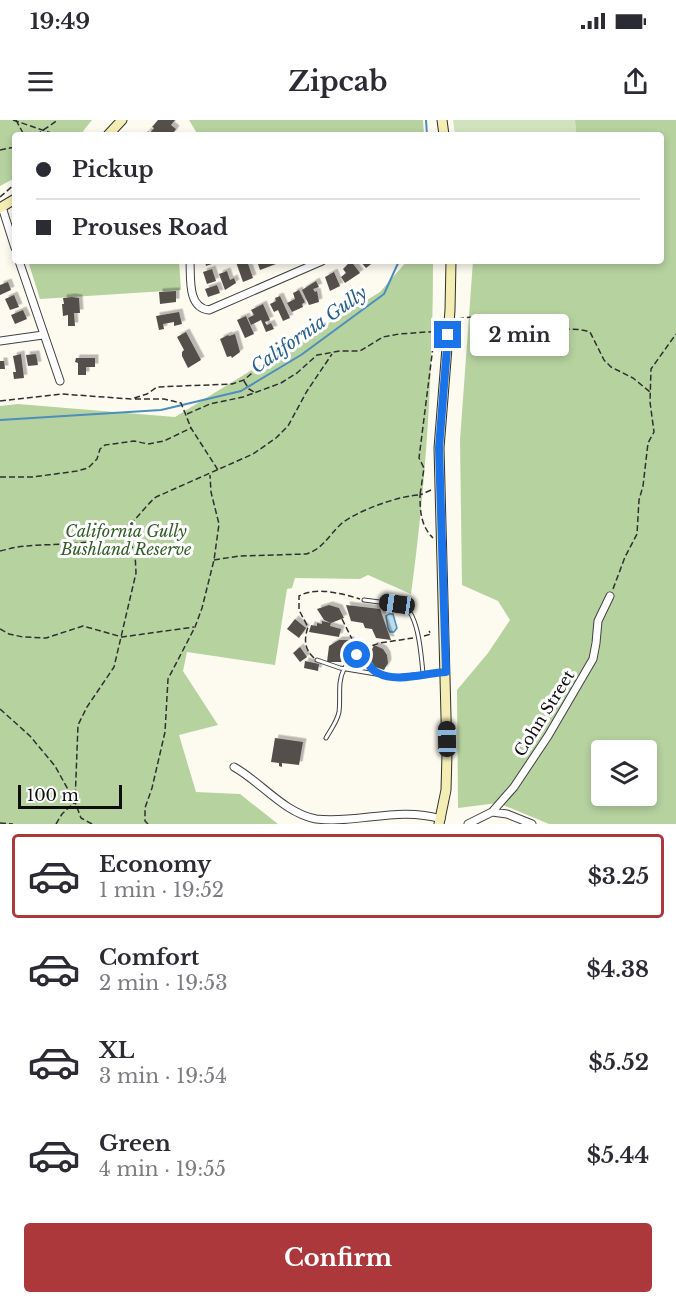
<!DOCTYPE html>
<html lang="en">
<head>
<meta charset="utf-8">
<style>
  :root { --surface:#fff; --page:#f2f2f3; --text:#2b2b33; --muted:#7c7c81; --line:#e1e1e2; --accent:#ac383c }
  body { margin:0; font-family:"Libre Baskerville",serif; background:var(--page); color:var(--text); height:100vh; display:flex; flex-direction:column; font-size:22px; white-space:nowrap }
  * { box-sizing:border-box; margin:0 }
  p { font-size:20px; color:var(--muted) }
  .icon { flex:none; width:33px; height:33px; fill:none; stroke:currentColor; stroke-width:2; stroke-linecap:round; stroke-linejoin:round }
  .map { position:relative; height:704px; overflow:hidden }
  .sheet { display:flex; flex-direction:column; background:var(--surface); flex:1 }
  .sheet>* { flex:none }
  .hud { position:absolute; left:12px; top:12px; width:652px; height:132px; border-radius:6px; box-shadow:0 3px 9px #0003; display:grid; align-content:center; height:132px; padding:0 24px; background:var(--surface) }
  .fabs { position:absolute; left:591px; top:620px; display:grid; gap:12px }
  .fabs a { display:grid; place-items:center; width:66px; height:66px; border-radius:6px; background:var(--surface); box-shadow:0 3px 9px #0003; font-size:30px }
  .scale { position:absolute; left:18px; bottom:15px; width:104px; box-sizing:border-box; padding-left:6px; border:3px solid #0e0e0e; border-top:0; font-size:16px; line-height:21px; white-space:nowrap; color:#0e0e0e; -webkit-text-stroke:4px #fff; paint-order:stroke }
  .end { position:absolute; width:27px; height:27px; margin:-14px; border:8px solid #1a73e8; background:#fff; box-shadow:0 0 0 3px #fff }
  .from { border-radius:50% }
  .bubble { position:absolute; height:42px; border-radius:6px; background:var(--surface); box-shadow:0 3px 9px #0003; font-size:20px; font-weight:700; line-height:42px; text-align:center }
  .car { position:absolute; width:18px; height:36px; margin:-18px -9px; border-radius:8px; box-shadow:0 0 4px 2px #0007; background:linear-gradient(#222 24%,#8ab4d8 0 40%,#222 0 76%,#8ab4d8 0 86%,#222 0) }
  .hud b { display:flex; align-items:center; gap:21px; height:57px; font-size:22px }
  .hud b+b { border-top:2px solid var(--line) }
  .hud i { width:15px; height:15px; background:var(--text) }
  ul { padding:10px 0 0; list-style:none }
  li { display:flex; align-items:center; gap:18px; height:84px; margin:0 12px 9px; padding:0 12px; border:3px solid transparent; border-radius:6px }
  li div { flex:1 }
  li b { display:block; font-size:22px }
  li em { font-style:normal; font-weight:700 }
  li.current { border-color:var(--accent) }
  li>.icon { width:54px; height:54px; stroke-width:1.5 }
  .button { display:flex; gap:12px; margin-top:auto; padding:12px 24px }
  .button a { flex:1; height:69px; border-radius:6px; background:var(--accent); color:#fff; font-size:24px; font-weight:700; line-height:69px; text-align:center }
  .status { display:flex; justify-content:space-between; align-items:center; height:42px; padding:0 30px; background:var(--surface); direction:ltr }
  .status svg { height:16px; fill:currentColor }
  header { display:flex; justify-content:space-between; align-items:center; height:78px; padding:0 24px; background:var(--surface); font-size:27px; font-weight:700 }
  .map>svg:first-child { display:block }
  .green { fill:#d1e3be }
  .forest { fill:#b6d29f; fill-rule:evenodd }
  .water { fill:#bbdbee; stroke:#4c8ebc; stroke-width:1.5 }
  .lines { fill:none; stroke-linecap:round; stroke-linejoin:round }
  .stream { stroke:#4c8ebc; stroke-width:2 }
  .building { fill:#554f4b; filter:url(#shadow) }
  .lane-casing { stroke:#414141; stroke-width:5 }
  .street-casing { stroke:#414141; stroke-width:9 }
  .secondary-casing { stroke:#303030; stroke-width:11 }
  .path { stroke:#303030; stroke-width:1.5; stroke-dasharray:6 3; stroke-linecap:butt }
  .lane { stroke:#fff; stroke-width:3 }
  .street { stroke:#fff; stroke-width:7 }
  .secondary { stroke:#f5eeb4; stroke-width:9 }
  .route { stroke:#1a73e8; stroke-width:8 }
  .labels { text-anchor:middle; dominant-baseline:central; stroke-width:6; stroke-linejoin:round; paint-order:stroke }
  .park-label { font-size:16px; font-style:italic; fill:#315d26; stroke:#fff }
  .street-label { font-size:16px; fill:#0e0e0e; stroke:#fff }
  .water-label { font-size:18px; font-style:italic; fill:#27618f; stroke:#fff }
</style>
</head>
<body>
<div class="status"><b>19:49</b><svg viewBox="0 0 49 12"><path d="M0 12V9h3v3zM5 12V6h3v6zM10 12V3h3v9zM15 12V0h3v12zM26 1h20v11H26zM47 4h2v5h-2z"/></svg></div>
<header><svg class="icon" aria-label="menu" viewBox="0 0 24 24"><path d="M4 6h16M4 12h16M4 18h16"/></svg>Zipcab<svg class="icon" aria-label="share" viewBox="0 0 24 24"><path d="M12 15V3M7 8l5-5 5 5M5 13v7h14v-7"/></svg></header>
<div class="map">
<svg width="676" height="704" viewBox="0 0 676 704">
  <defs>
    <filter id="shadow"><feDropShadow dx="3.5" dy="-3.5" stdDeviation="0" flood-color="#0004"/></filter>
  </defs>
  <rect width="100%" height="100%" fill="#fdfbf0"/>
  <path class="green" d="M453 0H575L576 15H455Z"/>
  <path class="forest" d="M0 0H92L80 15H15V58L0 66Z
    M189 0H423L424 15H198Z
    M575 0H676V704H549L498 683 458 688 457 570 488 533 510 500 498 481 462 465 460 320 473 141H662V15H576ZM602 630H646V675H602Z
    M28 141H179L181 170 40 179Z
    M407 141H433C433 252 426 364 411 474L368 455 360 459 295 458 292 468 287 469 275 545 187 532 183 551 218 605 179 615 196 672 240 674 278 704H0V286L18 284 175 297 380 172Z"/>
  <path class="water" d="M389 494H393L397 508 394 512H390L388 508 386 496Z"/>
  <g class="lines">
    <path class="stream" d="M426 0 427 15
      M0 300 161 290 241 271 301 235 384 174 399 141"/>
  </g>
  <path class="building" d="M158 0H175L171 5 176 9 172 15 169 12 167 15H145L148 11 150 13 154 8 152 7Z
    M205 141H221L206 146Z
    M247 141 253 158 243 162 236 142Z
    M257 141H275L276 144 260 150Z
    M351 141 360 153 345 163 341 157 346 153 343 149Z
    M360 141H375L366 148Z
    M212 149 216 161 207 164 203 152Z
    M227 151 230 160 234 158 236 163 225 170 219 154Z
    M334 152 340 166 330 171 325 157Z
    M316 161 319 167 313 169 315 172 317 171 319 182 309 185 302 170Z
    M8 162 11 170 0 175V165Z
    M217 165 220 173 208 177 205 169Z
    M299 170 305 182 302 184 303 187 292 192 287 183 295 179 293 173Z
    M176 171V182L160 184 159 172Z
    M14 175 19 187 10 190 5 179Z
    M280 176 290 198 283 201 278 190 274 192 270 184 276 181 275 178Z
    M72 177 79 178 80 193H74L75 206H68V195L63 196 62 184H64L63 178Z
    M263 184 270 200 265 202 267 205 271 203 274 209 266 212 261 200 251 205 248 198 254 195 251 190Z
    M23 190 27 199 15 204 11 195Z
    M179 192 182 204 174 206V202L163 204 164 209 159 210 156 196Z
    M246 196 254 214 245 218 237 200Z
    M186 212 201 240 188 248 182 236V232L184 230 177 217Z
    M235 214 240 232 232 238 231 236 227 237 220 219 228 215 229 216Z
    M21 234 24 258 14 259 13 252H16L13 236Z
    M36 234 38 245 28 246 26 235Z
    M76 238H95V247H86V255H78V243L75 242Z
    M0 241H4L5 249H0Z
    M329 485 339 488 344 498 331 503 324 500 317 489Z
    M346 485 380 489 391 520 376 518 372 509 365 508 363 503 351 501Z
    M295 499 306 508 299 518 287 509Z
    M322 501 331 503 330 506 341 509 339 517 309 512 311 505 317 506V503L322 504Z
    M339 520H351L348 536 341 542H327L329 526Z
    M374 525 383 529 387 535 388 543 384 550 375 547 371 541 370 534Z
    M300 527 307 537 300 542 293 533Z
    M305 541 319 544 318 551 304 548Z
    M275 618 303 622 299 645 282 643V647L279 646V643L271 642Z"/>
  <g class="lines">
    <defs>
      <path id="lane" d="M364 480 403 485C419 495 421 535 423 553
        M317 540 340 548 394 557 444 552
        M344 549 352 537 357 535 363 538 378 554
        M326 618C331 609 337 602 339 592 341 576 337 563 344 549"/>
      <path id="street" d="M2 87 15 128
        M19 141 60 261
        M190 141C191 157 187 188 209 190L322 141
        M0 221 43 215
        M234 647C261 662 284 693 316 699 358 704 398 686 441 699
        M492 692 507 694 532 704
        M468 704 492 692 514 667 548 616 593 539 596 523 598 501 610 476"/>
      <path id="secondary" d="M442 0 444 15
        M108 15 122 0
        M0 88 15 79
        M439 704 446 670 447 634 439 328 450 190 451 141"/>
    </defs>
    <use href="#lane" class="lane-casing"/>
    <use href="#street" class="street-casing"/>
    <use href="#secondary" class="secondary-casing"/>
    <path class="path" d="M13 0 57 15
      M16 0 24 15
      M36 15 58 0
      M0 30 15 27
      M0 77 15 64
      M458 199C472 196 487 196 500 200 512 204 522 211 535 211 553 212 573 206 590 212L604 240 611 247 633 258 650 272
      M244 261 249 269 254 272
      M135 279H164L181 283 191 308 218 350
      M0 281 62 274 131 279 147 274 157 267 232 264 244 260 259 247
      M187 294 210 284 243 277 281 263 297 253 317 235 340 231H360L383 217 399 214 441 211
      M0 357H33L77 351 88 348 97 339 100 329 105 325 134 321 148 324 164 321 191 308
      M431 370 420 375C420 392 421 406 433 418
      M0 431C9 429 18 426 27 426 55 423 100 427 123 410 136 401 144 387 156 377L253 334 276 318 288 306 307 271 332 234
      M214 440 239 436 306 434C323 429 328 416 341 404 356 391 401 375 420 375L424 348 419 338 435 211
      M613 469 625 437 637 414 639 380 643 366 648 323 654 312 650 282 651 249 676 214
      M342 499 352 519 362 526H371L380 523 413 518
      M0 509 9 514 23 517 46 518 83 506 122 517 194 507
      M424 516 431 514 429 511
      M355 524 352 529 355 530
      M314 538C304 529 304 519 308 507L299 490V476C316 466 343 474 360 479
      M0 589 30 616 55 646 75 682 62 694 56 704
      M0 703 13 704
      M92 704 81 698 75 682 78 605 87 587 114 547 136 453 135 433 124 410
      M148 704 145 701V688L152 668 165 612 168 559 195 507 202 488 214 440 219 404 211 372 210 355"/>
    <use href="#lane" class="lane"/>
    <use href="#street" class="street"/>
    <use href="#secondary" class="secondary"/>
  </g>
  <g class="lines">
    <path class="route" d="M357 535C367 537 368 549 378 553 397 563 425 553 446 552L439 328 448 215"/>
  </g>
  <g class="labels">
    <g class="park-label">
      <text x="126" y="411">California Gully<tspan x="126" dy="18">Bushland Reserve</tspan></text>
    </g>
    <g class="street-label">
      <text transform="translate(544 593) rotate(-58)">Cohn Street</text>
    </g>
    <g class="water-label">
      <text transform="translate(309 210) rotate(-35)">California Gully</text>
    </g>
  </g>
</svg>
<div class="fabs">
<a><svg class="icon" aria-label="layers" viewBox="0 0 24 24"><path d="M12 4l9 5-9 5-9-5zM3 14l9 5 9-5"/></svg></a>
</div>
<div class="scale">100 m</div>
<i class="end from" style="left:357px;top:535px"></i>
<i class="end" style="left:448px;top:215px"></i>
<div class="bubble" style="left:470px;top:194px;width:99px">2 min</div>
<i class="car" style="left:397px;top:484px;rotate:278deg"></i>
<i class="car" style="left:447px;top:619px;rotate:359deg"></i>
<div class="hud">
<b><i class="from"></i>Pickup</b>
<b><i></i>Prouses Road</b>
</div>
</div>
<section class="sheet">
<ul>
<li class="current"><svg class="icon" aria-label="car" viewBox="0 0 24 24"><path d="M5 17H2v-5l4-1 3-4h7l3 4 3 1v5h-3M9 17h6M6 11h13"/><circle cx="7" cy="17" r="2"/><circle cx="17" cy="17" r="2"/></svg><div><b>Economy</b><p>1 min · 19:52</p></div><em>$3.25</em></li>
<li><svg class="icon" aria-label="car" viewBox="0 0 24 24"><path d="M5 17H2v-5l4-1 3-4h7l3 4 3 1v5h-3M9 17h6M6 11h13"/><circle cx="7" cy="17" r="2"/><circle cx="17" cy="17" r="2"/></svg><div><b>Comfort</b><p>2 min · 19:53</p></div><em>$4.38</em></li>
<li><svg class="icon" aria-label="car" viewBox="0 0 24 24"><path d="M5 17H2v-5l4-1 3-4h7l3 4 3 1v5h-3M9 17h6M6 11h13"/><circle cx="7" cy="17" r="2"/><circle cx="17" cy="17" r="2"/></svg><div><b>XL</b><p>3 min · 19:54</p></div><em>$5.52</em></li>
<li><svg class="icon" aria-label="car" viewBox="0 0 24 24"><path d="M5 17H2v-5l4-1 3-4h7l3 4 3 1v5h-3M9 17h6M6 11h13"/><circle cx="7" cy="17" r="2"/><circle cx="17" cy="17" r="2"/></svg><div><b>Green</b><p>4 min · 19:55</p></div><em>$5.44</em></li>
</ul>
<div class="button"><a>Confirm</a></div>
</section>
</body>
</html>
